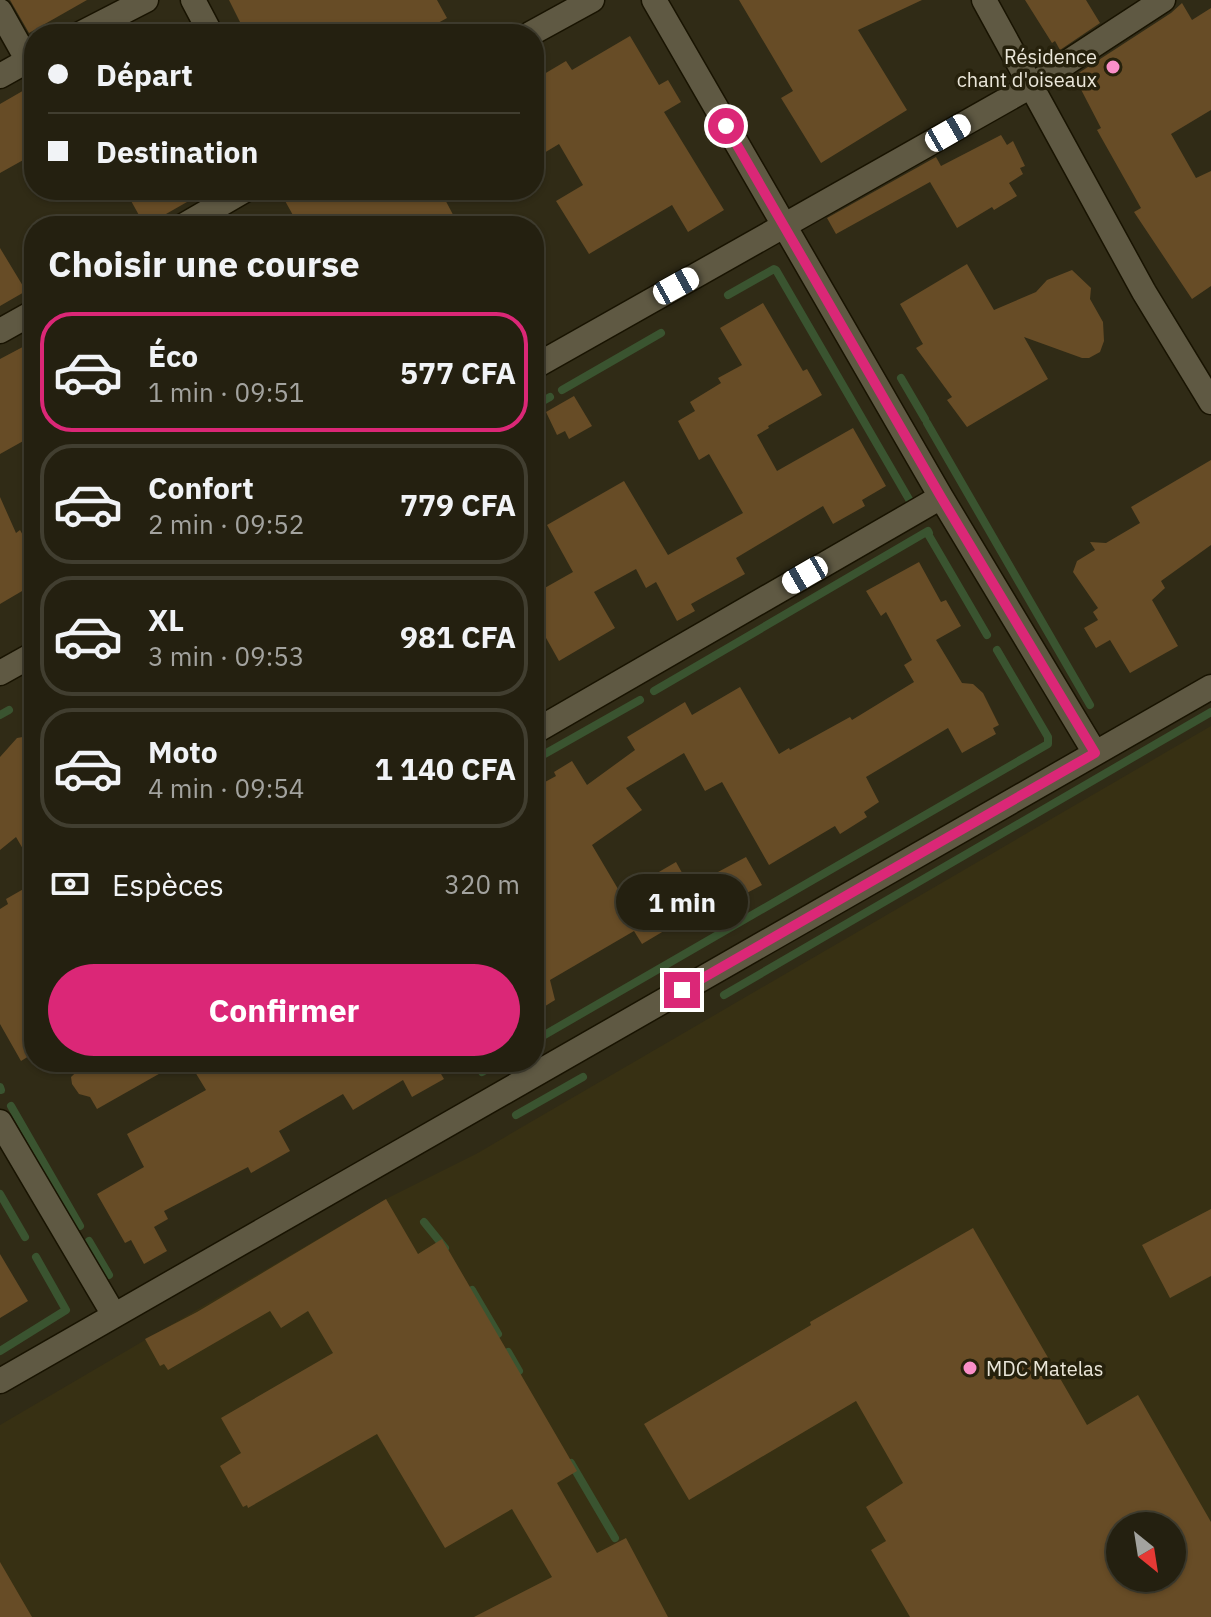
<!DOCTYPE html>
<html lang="fr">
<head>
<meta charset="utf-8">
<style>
  :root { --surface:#242010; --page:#2c2819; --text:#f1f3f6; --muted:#a3a39f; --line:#413e30; --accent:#db2777 }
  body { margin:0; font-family:"IBM Plex Sans",sans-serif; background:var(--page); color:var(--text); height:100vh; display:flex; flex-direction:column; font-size:30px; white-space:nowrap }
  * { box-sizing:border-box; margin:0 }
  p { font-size:26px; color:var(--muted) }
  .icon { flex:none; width:44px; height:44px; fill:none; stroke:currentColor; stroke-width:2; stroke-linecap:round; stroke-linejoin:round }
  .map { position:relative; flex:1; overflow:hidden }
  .panel { position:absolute; left:24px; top:216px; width:520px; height:856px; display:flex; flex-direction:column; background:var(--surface); border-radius:32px; box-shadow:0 2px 6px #0004,0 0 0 2px var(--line) }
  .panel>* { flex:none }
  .banner { position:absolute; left:24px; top:24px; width:520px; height:176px; border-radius:32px; box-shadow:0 2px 6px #0004,0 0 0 2px var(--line); display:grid; align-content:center; height:176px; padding:0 24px; background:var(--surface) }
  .needle { width:52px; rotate:150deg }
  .controls { position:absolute; left:1106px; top:1512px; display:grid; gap:16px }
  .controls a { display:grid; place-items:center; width:80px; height:80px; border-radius:50%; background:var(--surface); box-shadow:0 2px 6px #0004,0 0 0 2px var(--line); font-size:40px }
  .end { position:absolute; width:36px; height:36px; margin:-18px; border:10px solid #db2777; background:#fff; box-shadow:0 0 0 4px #fff }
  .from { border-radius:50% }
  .bubble { position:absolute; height:56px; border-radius:28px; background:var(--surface); box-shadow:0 2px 6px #0004,0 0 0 2px var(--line); font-size:26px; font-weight:700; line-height:56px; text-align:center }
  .car { position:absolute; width:24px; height:48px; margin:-24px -12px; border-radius:10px; box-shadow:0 0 6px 2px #0007; background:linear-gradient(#fff 24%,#345 0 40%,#fff 0 76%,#345 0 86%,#fff 0) }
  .banner b { display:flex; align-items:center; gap:28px; height:76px; font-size:30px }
  .banner b+b { border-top:2px solid var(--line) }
  .banner i { width:20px; height:20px; background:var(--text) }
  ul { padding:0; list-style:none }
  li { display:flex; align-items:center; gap:24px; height:120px; margin:0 16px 12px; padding:0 8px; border:4px solid var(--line); border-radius:32px }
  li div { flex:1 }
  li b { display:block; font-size:30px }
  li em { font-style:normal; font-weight:700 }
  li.on { border-color:var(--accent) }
  li>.icon { width:72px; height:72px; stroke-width:1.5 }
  h2 { padding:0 24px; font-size:36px; line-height:96px }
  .pay { display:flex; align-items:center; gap:20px; height:88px; padding:0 24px; font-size:30px }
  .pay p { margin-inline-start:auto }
  .cta { display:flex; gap:16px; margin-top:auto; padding:16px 24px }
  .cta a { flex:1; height:92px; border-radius:48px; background:var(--accent); color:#fff; font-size:32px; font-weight:700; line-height:92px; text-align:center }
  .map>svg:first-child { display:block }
  .built { fill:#373013; fill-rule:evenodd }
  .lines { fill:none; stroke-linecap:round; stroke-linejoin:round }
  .stream { stroke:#3a5430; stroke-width:8 }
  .building { fill:#674c26; fill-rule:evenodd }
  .street-casing { stroke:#181301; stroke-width:27 }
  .street { stroke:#5f5943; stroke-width:24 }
  .route { stroke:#db2777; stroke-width:10 }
  .poi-dot { fill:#fa8fc8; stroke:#26210c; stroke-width:3 }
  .labels { text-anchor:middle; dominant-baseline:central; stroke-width:7; stroke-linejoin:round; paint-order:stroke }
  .poi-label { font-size:20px; fill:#eae6d9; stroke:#26210c; text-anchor:end }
</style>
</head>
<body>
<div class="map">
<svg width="1211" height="1617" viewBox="0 0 1211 1617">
  <rect width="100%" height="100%" fill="#302b16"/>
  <path class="built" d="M1211 726V1617H0V1425L386 1199 476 1154ZM1120 1526H1172V1578H1120Z"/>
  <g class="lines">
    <path class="stream" d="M728 295 774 269 776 270 910 501
      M901 378 925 419
      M562 390 661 333
      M534 406 550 397
      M927 423 1090 705
      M928 534 987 635
      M654 691 928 531 929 533
      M30 698 34 696
      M0 715 9 710
      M534 760 640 700
      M724 995 1211 712
      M534 1041 1048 744V737L997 650
      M482 1072 499 1062
      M0 1087 1 1090
      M11 1106 80 1226
      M516 1115 583 1077
      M0 1194 25 1237
      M424 1222 445 1248
      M89 1241 109 1275
      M472 1290 498 1334
      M0 1351 66 1310 36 1257
      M508 1352 519 1371
      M571 1463 615 1538"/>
  </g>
  <path class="building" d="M10 0H87L29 33Z
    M229 0H437L447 18 418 34H246Z
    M739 0H922L858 30 907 110 821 163 781 98 793 91Z
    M1025 0H1086L1100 23 1060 50 1055 41 1052 43Z
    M1182 3 1192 20 1211 8V110L1171 134 1196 178 1211 171V286L1192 299 1134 212 1141 208 1097 130 1101 128 1074 76 1171 13Z
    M630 36 659 85 668 80 681 102 664 112 724 210 688 232 672 205 589 254 556 201 583 185 559 144 534 159V80L566 61 572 70Z
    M26 89 34 102V154L0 173V104Z
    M1001 135 1007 145 1013 141 1025 166 1020 168 1023 174 1009 183 1017 196 994 210 992 207 957 228 930 182 836 234 827 218 936 157 941 166Z
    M125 190H208L145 226Z
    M279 190H328L333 199 343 193 346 198 361 190H440L459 226H299Z
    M0 248 26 291 0 306Z
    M967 264 994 310 1036 292 1047 280 1072 270 1091 288 1090 299 1103 322 1104 341 1100 352 1089 358H1082L1024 337 1048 379 967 427 947 400 952 397 916 348 923 344 900 304Z
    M763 303 803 371 807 369 822 395 768 426 769 428 757 435 777 471 853 428 886 486 862 500 865 506 833 524 823 506 736 558 745 574 691 604 695 611 677 621 656 582 646 588 636 569 594 592 615 628 559 661 541 629 534 633V594L573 572 547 525 624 481 668 555 743 513 709 454 699 460 678 421 695 411 690 402 721 383 718 378 742 365 720 328Z
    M34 341V435L0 454V359Z
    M574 396 592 426 569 439 565 431 557 435 546 412Z
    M1211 460V545L1161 581 1165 588 1152 600 1178 646 1130 673 1110 640 1096 648 1084 628 1098 620 1093 612 1098 608 1073 572 1077 561 1095 550 1090 542 1106 543 1140 523 1131 507Z
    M0 497 16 533 20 530 34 555V584L0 604Z
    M919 562 941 602 946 600 961 626 936 640 962 683 973 684 983 693 999 725 993 728 996 734 962 753 948 728 866 777 879 802 864 812 867 817 840 834 835 826 769 865 722 782 705 791 684 753 626 788 642 810 592 845 621 894 676 862 690 887 746 857 762 885 720 907 716 900 642 944 634 931 550 980 555 1000 534 1013V788L556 776 554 772 572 761 587 785 635 750 627 737 685 702 692 715 740 687 779 754 789 748 790 750 850 717 852 720 914 682 904 665 912 660 886 612 881 616 866 591Z
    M34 735V868L16 837 0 850V757L17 738Z
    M34 883V1053L21 1061 0 1024V909L8 904 6 899Z
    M87 1062H180L97 1109 90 1097 79 1094 72 1084 71 1077Z
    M189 1062H434L444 1079 412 1097 403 1080 353 1110 343 1094 279 1131 290 1151 251 1173 248 1167 164 1211 168 1219 154 1227 167 1251 144 1264 131 1240 125 1243 97 1194 144 1167 127 1134 206 1090Z
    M386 1199 418 1254 442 1239 577 1471 557 1483 597 1553 626 1538 668 1617H474L552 1577 512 1509 445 1548 377 1434 248 1508 247 1505 243 1507 220 1466 241 1453 221 1418 333 1353 308 1311 281 1328 270 1311 168 1370 164 1364 160 1366 145 1339 197 1312Z
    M1211 1209V1276L1170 1298 1142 1245Z
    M973 1228 1087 1425 1138 1395 1211 1522V1617H910L871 1550 886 1541 866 1507 903 1483 856 1401 689 1500 644 1424 811 1325 810 1322ZM1120 1526H1172V1578H1120Z
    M0 1254 28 1301 0 1318Z
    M0 1562 32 1617H0Z"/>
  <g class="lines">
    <defs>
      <path id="street" d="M193 0 211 34
        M654 0 941 497 1095 753
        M984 0 1144 292 1211 402
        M0 11 28 61
        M80 34 146 0
        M530 34 592 0
        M0 76 34 57
        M183 226 245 190
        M0 331 34 312
        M534 367 1031 86 1163 0
        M0 673 34 654
        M534 732 941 497
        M0 1122 114 1315
        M0 1381 1211 687"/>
    </defs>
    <use href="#street" class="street-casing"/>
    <use href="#street" class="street"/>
  </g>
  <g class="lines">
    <path class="route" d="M682 990 1095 753 941 497 726 126"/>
  </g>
  <g class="poi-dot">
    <circle cx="1113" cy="67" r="8"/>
    <circle cx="970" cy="1368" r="8"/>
  </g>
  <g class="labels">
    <g class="poi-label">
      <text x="1097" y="56">Résidence<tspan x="1097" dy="23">chant d'oiseaux</tspan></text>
      <text x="986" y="1368" text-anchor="start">MDC Matelas</text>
    </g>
  </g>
</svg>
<div class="controls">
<a><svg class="needle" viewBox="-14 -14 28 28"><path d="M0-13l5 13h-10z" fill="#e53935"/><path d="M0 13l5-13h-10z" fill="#a3a39f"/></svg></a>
</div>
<i class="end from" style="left:726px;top:126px"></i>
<i class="end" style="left:682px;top:990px"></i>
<div class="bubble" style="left:616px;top:874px;width:132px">1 min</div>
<i class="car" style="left:948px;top:133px;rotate:60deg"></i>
<i class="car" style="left:676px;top:286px;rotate:61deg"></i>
<i class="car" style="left:805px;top:575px;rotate:240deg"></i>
<div class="banner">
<b><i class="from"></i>Départ</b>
<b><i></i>Destination</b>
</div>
<section class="panel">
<h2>Choisir une course</h2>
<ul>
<li class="on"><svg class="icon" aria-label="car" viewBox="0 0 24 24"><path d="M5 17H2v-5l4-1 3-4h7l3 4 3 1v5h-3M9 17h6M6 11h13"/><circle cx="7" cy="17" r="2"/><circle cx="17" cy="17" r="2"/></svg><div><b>Éco</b><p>1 min · 09:51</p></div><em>577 CFA</em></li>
<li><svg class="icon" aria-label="car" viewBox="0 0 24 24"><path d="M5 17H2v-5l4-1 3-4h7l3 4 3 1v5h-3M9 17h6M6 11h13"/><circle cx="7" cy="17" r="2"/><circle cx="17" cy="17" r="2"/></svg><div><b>Confort</b><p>2 min · 09:52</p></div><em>779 CFA</em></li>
<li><svg class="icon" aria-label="car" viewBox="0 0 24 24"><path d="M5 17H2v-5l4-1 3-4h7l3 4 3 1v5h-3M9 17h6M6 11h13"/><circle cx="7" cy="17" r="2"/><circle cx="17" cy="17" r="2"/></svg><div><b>XL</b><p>3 min · 09:53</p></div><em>981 CFA</em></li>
<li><svg class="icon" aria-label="car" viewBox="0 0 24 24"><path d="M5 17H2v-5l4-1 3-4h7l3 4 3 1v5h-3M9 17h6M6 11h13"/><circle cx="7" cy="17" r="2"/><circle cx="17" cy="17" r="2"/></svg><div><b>Moto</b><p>4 min · 09:54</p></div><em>1 140 CFA</em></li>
</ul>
<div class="pay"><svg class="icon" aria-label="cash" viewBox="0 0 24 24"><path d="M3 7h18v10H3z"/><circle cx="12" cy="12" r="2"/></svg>Espèces<p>320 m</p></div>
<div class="cta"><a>Confirmer</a></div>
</section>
</div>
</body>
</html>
